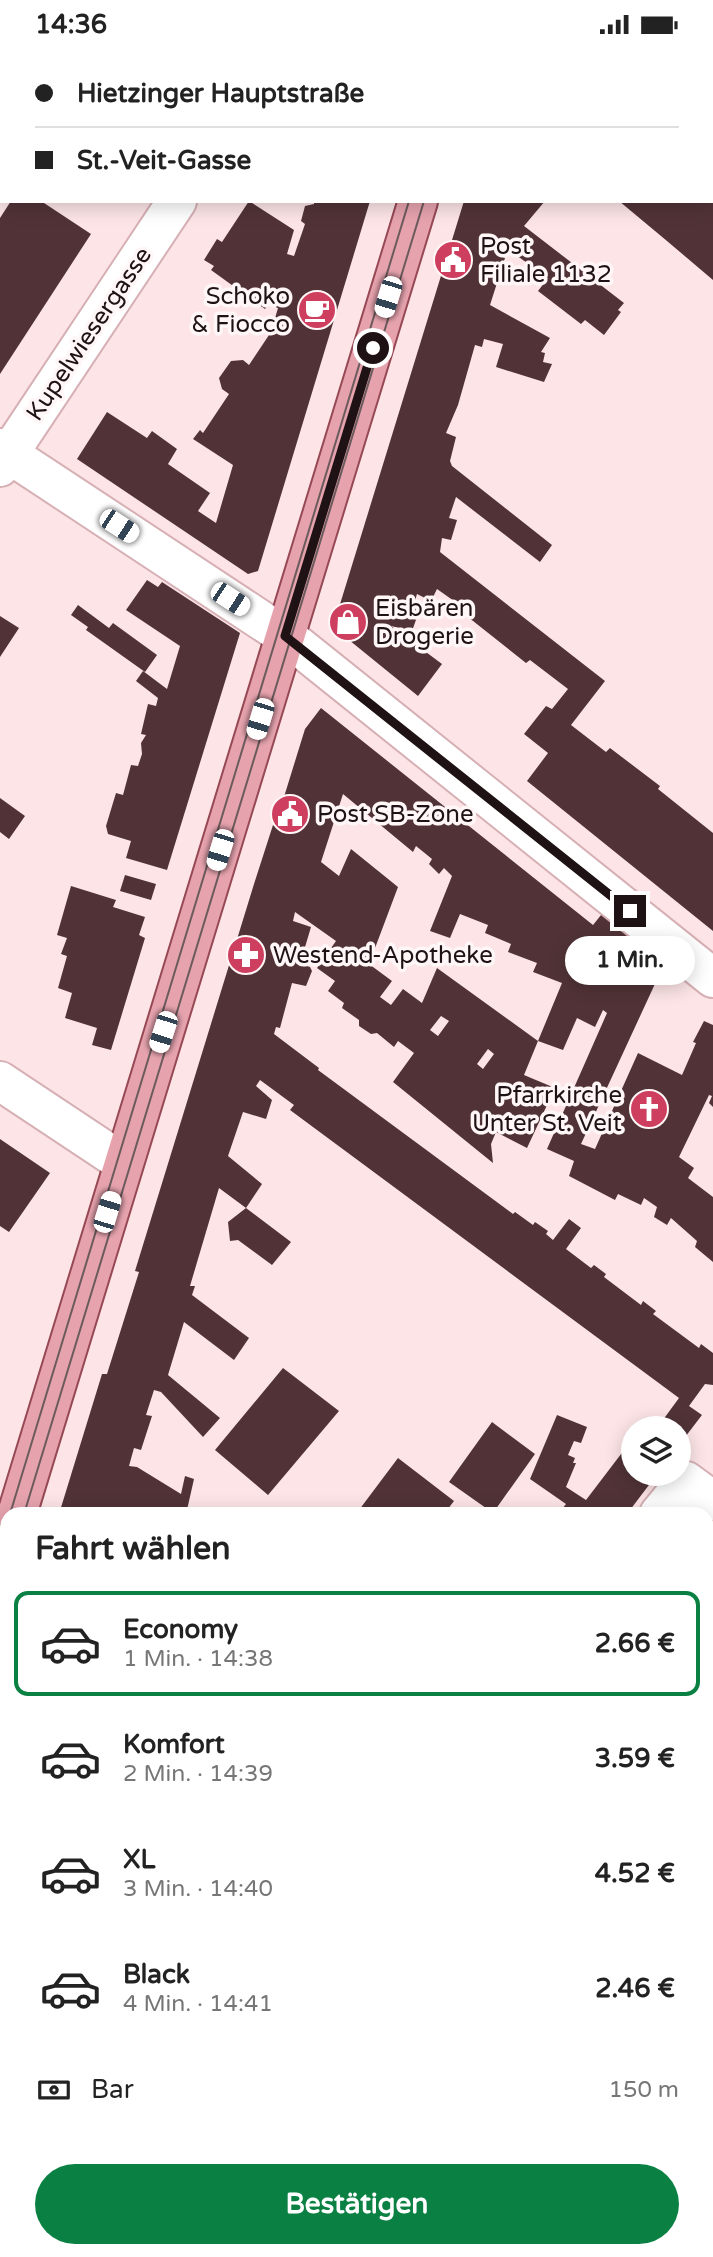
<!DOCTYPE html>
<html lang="de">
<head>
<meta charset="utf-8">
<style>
  :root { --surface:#fff; --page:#f6f6f6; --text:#222; --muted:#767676; --line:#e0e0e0; --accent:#0b8043 }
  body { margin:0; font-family:"Varela Round",sans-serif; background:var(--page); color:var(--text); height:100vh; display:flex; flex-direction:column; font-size:26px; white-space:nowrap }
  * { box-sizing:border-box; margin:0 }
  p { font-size:23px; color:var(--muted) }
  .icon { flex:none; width:38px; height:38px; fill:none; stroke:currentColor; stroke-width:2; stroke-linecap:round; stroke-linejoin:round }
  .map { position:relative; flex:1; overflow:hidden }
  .details { position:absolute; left:0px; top:1458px; width:714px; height:751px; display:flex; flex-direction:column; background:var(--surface); border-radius:21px 21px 0 0; box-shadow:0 4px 18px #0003 }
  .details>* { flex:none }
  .top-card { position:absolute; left:0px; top:0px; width:714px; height:154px; box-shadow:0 4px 18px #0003; display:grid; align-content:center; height:154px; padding:0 35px; background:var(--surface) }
  .buttons { position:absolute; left:621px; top:1367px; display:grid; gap:14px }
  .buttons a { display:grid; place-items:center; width:70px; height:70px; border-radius:50%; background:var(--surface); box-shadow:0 4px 18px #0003; font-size:35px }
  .end { position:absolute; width:32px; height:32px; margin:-16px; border:9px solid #1f1214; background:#fff; box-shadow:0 0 0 4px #fff }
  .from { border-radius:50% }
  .bubble { position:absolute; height:49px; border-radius:24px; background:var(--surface); box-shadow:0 4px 18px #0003; font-size:23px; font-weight:700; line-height:49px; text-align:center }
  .car { position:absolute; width:21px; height:42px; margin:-21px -10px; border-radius:9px; box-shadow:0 0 5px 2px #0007; background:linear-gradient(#fff 24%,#345 0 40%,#fff 0 76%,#345 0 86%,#fff 0) }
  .top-card b { display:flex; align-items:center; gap:24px; height:66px; font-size:26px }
  .top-card b+b { border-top:2px solid var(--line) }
  .top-card i { width:18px; height:18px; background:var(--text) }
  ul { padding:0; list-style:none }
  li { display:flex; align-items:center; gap:21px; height:105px; margin:0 14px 10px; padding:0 21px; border:4px solid transparent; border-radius:14px }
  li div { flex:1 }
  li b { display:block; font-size:26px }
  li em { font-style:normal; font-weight:700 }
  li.current { border-color:var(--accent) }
  li>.icon { width:63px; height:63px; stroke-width:1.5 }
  h2 { padding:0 35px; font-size:32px; line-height:84px }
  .pay { display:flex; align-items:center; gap:18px; height:77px; padding:0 35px; font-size:26px }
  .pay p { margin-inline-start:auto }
  .primary-button { display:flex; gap:14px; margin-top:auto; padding:14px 35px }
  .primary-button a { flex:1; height:80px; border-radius:42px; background:var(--accent); color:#fff; font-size:28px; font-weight:700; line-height:80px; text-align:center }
  .status { display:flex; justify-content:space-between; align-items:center; height:49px; padding:0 35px; background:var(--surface); direction:ltr }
  .status svg { height:19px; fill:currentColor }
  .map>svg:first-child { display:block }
  .building { fill:#513337; fill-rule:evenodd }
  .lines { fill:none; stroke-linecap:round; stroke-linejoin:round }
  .minor-casing { stroke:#d6b0b4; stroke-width:42 }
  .major-casing { stroke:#964955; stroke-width:42 }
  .minor { stroke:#fff; stroke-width:38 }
  .major { stroke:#e6a3ae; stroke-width:38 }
  .tram { stroke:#6c5b5d; stroke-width:2 }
  .route { stroke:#1f1214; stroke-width:9 }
  .labels { text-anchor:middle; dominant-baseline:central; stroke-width:7; stroke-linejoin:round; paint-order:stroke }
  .poi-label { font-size:24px; fill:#1f1214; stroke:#fff7f7; text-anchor:start }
  .street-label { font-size:24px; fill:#1f1214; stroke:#fff7f7 }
</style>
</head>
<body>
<div class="status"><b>14:36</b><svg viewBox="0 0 49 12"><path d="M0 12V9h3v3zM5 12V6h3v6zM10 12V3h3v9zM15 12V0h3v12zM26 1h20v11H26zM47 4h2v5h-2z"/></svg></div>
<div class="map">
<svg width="713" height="2208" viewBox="0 0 713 2208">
  <rect width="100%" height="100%" fill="#fde5e7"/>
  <path class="building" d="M11 152H41L91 185 0 325V169Z
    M249 152 294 181 287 205 294 207 305 175 301 172 305 157 314 155V152H370L258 522 248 525 77 410 107 363 147 389 152 382 177 400 168 415 210 444 198 462 216 474 233 416 193 390 200 381 203 384 229 345 222 340 219 329 231 312 243 311 249 316 271 283 278 259 273 257 276 245 265 260 211 221 214 217 204 211 217 190 222 193Z
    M464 152H545L524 177 624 254 618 261 621 263 604 286 585 271 581 275 538 242 548 229 502 196 499 206 505 209 490 256 550 289 541 303 545 304 543 313 552 315 544 333 496 318 503 295 484 290 482 298 475 296 458 356 446 384 456 388 450 412 452 417 552 496 540 513 456 448 449 469 457 471 451 491 442 489 440 503 605 632 571 676 606 703 610 699 660 737 658 740 713 784V882L527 732 548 704 524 685 546 657 552 660 568 640 530 611 526 614 468 568 471 564 437 540 431 552 417 545 414 555 421 557 412 582 391 577 442 615 418 647 333 578Z
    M619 152H713V231L667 192Z
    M147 531 158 538 162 533 240 584 167 821 126 809 131 792 108 785 106 777 116 744 123 746 131 716 138 717 142 705 141 694 146 686 141 685 148 655 156 657 158 649 136 632 143 622 167 640 180 597 126 561Z
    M78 556 109 579 113 574 157 606 145 623 86 581 88 578 71 566Z
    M0 567 19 579 0 608Z
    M321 659 593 876 605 861 666 911 581 1095 595 1100 638 1004 682 1026 696 994 693 993 704 972 713 976V1058L709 1054 712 1047 709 1046 679 1108 694 1119 688 1129 713 1148V1213L695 1198 697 1192 671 1169 667 1176 654 1168 657 1158 644 1149 641 1156 618 1145 615 1151 569 1127 574 1112 547 1100 607 964 603 961 595 978 577 969 563 1001 538 992 562 934 533 923 537 914 508 903 511 895 485 884 488 876 460 865 450 889 430 882 452 827 444 819 439 825 429 815 432 810 416 797 413 803 343 745 321 813 339 827 351 800 398 838 369 915 392 932 380 948 391 956 403 940 422 954 437 919 538 992 524 1026 555 1039 527 1099 496 1083 491 1095 493 1114 393 1033 414 1004 398 992 394 998 377 984 371 985 359 977V971L342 959 344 954 328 942 335 932 317 919 336 892 295 863 293 872 311 878 300 915 310 918 312 922 306 937 292 934 280 979 276 978 274 985 319 1019 318 1021 513 1165 515 1163 533 1176 535 1173 548 1182 546 1185 553 1191 569 1170 581 1179 566 1200 591 1219 594 1216 606 1225 604 1228 641 1256 643 1252 656 1262 653 1265 699 1299 701 1295 713 1304V1336L705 1335 689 1357 702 1366 679 1396V1379H640L646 1372 657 1379 679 1349 290 1061 294 1056 260 1031 256 1037 272 1051 266 1070 243 1063 228 1107 262 1135 246 1159 291 1193 272 1216 238 1191 230 1192 228 1173 246 1159 219 1139 190 1237H195L192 1246 249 1289 234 1311 184 1273 168 1326 220 1369 203 1388 161 1343 154 1341 146 1366 152 1367 141 1401 134 1399 129 1417 137 1418 181 1445 185 1427 194 1430 187 1461 185 1465 120 1463 119 1465H59L102 1325H107L139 1223 135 1222 254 835 273 776 275 777 305 680ZM441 967 449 972 438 987 430 981ZM488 1000 494 1005 483 1020 477 1015Z
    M0 749 25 767 9 790 0 783Z
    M125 826 156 835 151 851 120 842Z
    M71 837 116 851 113 858 145 868 139 886 145 889 111 1001 92 996 97 979 65 969 72 944 58 939 67 907 61 905 67 889 57 886Z
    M0 1090 50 1124 9 1183 0 1177Z
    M283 1319 339 1362 268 1446 215 1401Z
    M557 1366 587 1378 581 1394 574 1392 568 1406 575 1409 573 1414H576L566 1438 586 1451 634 1388V1424H658L627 1465H558L566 1455 530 1430Z
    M492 1373 535 1405 493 1464 449 1433Z
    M398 1409 454 1452 444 1465H356Z
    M707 1540 713 1544V1582L707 1578Z
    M0 1692 7 1699V1925L5 1933H7V1982L0 1980Z
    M707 1923 713 1927V2094L707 2102Z
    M359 2202H428L422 2208H366Z"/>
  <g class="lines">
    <defs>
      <path id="minor" d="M598 0 600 2
        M277 2 278 0
        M712 96 713 97
        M0 399 291 591 713 929
        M0 418 177 152
        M0 1032 122 1113
        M659 1465 686 1432 713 1452
        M0 1649 7 1654
        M707 2201 713 2192
        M584 2202 591 2208"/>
      <path id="major" d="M463 2 464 0
        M17 1465 418 152
        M0 1520 7 1497"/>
    </defs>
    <use href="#minor" class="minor-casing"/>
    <use href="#major" class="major-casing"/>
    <use href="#minor" class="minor"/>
    <use href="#major" class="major"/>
    <path class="tram" d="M456 2V0
      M470 2V0
      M10 1465 409 152
      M24 1465 424 152
      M0 1497 7 1474
      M0 1544 7 1521"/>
  </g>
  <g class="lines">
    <path class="route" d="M373 299 285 587 630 862"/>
  </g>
  <defs>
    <symbol id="civic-disc" viewBox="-11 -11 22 22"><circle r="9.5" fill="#ce3e5e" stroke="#fff7f7"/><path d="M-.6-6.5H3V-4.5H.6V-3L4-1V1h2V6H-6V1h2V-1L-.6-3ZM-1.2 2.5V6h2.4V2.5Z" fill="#fff"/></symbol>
    <symbol id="cafe-disc" viewBox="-11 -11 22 22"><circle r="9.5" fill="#ce3e5e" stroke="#fff7f7"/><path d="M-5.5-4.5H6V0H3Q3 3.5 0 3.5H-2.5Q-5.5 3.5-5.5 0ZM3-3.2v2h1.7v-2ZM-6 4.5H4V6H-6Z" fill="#fff"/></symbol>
    <symbol id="shop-disc" viewBox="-11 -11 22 22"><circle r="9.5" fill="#ce3e5e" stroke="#fff7f7"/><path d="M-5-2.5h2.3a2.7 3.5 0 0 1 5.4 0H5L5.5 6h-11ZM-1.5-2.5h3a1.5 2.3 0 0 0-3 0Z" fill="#fff"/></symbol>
    <symbol id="pharmacy-disc" viewBox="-11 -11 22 22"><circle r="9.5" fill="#ce3e5e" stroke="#fff7f7"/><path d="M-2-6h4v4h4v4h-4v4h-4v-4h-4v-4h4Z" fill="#fff"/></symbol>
    <symbol id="church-disc" viewBox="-11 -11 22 22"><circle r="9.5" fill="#ce3e5e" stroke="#fff7f7"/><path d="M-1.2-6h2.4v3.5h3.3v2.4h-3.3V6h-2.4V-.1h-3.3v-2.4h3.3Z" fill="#fff"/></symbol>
  </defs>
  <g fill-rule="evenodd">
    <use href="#civic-disc" x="431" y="189" width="44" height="44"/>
    <use href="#cafe-disc" x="295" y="239" width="44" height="44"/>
    <use href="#shop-disc" x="326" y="551" width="44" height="44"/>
    <use href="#civic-disc" x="268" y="743" width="44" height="44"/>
    <use href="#pharmacy-disc" x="224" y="884" width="44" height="44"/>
    <use href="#church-disc" x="627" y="1038" width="44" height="44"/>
  </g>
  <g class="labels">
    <g class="poi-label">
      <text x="480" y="197">Post<tspan x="480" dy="28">Filiale 1132</tspan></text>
      <text x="290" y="247" text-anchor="end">Schoko<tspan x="290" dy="28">&amp; Fiocco</tspan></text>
      <text x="375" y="559">Eisbären<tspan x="375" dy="28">Drogerie</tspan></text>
      <text x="317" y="765">Post SB-Zone</text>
      <text x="273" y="906">Westend-Apotheke</text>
      <text x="622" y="1046" text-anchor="end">Pfarrkirche<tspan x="622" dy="28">Unter St. Veit</tspan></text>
    </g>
    <g class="street-label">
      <text transform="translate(89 285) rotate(-56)">Kupelwiesergasse</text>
    </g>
  </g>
</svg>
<div class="buttons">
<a><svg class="icon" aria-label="layers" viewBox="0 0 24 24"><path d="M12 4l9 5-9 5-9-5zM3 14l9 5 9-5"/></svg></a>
</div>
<i class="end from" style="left:373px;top:299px"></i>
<i class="end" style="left:630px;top:862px"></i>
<div class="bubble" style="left:565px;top:887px;width:130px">1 Min.</div>
<i class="car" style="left:388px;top:248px;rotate:197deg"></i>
<i class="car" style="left:119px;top:477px;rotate:123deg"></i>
<i class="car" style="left:230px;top:550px;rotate:123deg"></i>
<i class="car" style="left:260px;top:670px;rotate:197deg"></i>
<i class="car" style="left:220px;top:801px;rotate:197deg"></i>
<i class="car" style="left:163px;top:983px;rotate:198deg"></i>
<i class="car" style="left:107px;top:1163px;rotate:17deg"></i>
<div class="top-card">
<b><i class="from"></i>Hietzinger Hauptstraße</b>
<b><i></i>St.-Veit-Gasse</b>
</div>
<section class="details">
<h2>Fahrt wählen</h2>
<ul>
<li class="current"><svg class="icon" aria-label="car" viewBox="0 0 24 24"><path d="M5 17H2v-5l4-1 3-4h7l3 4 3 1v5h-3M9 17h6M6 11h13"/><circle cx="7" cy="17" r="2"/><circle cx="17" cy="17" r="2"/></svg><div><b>Economy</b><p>1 Min. · 14:38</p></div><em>2.66 €</em></li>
<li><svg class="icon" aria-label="car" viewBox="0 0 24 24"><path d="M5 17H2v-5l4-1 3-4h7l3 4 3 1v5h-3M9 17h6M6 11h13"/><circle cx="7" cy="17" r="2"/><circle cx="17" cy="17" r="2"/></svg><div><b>Komfort</b><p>2 Min. · 14:39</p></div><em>3.59 €</em></li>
<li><svg class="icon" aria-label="car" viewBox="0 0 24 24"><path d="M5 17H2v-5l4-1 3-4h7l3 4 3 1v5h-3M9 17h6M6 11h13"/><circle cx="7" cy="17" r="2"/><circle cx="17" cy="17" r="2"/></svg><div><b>XL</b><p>3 Min. · 14:40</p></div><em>4.52 €</em></li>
<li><svg class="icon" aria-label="car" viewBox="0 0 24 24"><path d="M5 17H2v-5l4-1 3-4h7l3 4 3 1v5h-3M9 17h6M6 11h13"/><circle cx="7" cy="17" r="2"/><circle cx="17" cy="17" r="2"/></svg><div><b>Black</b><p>4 Min. · 14:41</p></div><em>2.46 €</em></li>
</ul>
<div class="pay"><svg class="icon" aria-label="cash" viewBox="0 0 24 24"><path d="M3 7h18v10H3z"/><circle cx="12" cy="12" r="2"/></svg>Bar<p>150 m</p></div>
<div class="primary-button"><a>Bestätigen</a></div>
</section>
</div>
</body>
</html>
